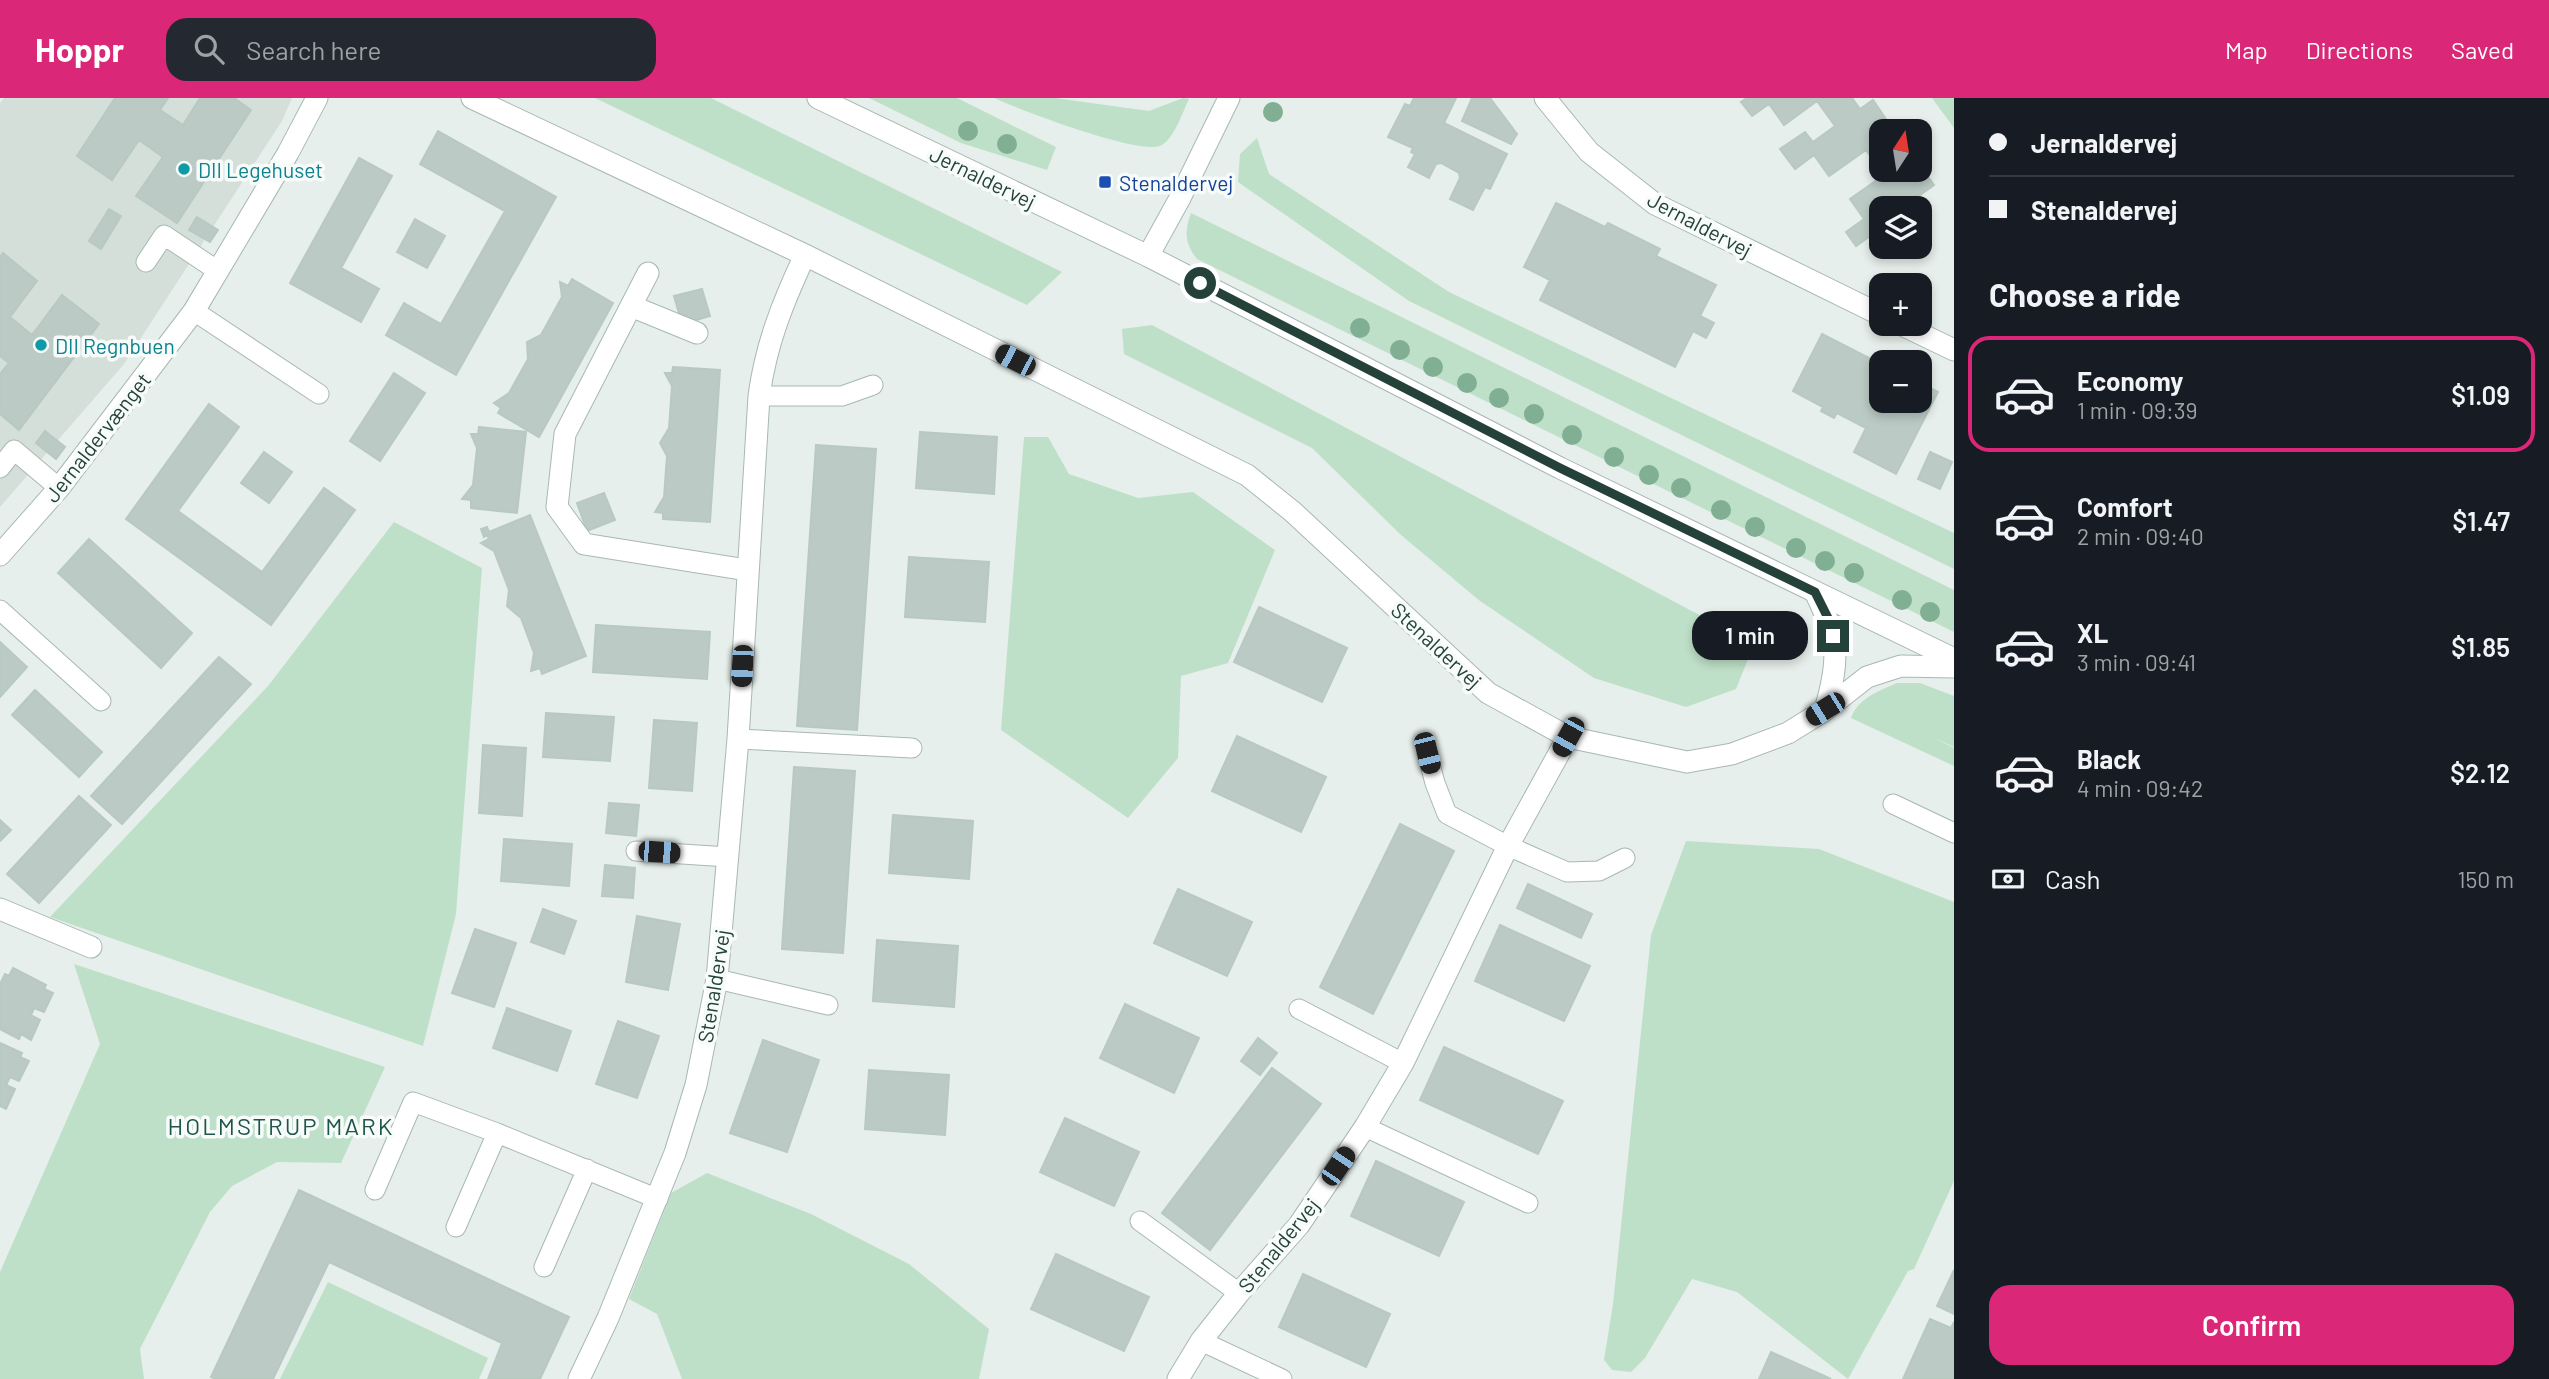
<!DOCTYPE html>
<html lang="en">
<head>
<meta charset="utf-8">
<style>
  :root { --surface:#171b24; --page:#242831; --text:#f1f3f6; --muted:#9ea1a6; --line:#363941; --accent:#db2777 }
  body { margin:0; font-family:Barlow,sans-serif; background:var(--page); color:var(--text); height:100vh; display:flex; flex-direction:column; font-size:26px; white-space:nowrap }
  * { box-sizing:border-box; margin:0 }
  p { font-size:23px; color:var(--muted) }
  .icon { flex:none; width:38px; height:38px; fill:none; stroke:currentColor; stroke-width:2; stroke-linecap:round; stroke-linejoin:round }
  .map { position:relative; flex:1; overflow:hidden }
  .side { display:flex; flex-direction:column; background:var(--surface); width:595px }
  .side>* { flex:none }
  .guide { display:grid; align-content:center; height:154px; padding:0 35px; background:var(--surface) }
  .needle { width:46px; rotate:12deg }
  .tools { position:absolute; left:1869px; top:21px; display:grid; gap:14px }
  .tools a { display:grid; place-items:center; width:63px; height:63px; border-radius:14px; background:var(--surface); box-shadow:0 4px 10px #0003; font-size:35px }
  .end { position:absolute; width:32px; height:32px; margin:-16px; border:9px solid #24423a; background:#fff; box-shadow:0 0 0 4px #fff }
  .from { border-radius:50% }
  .bubble { position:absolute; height:49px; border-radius:21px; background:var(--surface); box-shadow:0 4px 10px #0003; font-size:23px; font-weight:600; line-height:49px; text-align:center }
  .car { position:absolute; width:21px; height:42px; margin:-21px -10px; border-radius:9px; box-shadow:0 0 5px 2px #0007; background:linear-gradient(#222 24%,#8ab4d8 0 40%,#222 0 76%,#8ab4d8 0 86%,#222 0) }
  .guide b { display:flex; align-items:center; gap:24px; height:66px; font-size:26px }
  .guide b+b { border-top:2px solid var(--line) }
  .guide i { width:18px; height:18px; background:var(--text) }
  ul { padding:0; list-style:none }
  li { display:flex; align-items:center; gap:21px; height:116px; margin:0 14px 10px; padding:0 21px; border:4px solid transparent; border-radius:21px }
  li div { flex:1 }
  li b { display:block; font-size:26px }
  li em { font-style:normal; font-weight:600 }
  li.current { border-color:var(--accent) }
  li>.icon { width:63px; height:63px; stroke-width:1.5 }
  h2 { padding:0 35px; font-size:32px; line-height:84px }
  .pay { display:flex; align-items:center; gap:18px; height:77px; padding:0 35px; font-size:26px }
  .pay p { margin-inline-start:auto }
  .primary-button { display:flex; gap:14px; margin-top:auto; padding:14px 35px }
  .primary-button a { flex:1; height:80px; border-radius:21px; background:var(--accent); color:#fff; font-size:28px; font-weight:600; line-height:80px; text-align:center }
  header { display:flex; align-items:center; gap:42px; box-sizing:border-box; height:98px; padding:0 35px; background:var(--accent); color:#fff }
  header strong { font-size:33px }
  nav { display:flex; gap:38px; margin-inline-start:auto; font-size:24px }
  .search { width:490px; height:63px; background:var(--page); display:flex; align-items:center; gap:18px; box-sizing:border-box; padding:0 24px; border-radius:21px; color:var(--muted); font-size:26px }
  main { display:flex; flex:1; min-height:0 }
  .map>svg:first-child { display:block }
  .built { fill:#d4dfda }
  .green { fill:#bfe0c8 }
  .building { fill:#bbcac4; stroke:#b8c9c2; stroke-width:2 }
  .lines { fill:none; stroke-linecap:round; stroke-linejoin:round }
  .service-casing { stroke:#a8b8b2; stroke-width:21 }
  .minor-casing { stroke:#a8b8b2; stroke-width:23 }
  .tertiary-casing { stroke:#a8b8b2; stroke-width:23 }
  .service { stroke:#fff; stroke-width:19 }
  .minor { stroke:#fff; stroke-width:21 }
  .tertiary { stroke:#fff; stroke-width:21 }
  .tree { fill:#80af93 }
  .route { stroke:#24423a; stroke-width:9 }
  .culture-dot { fill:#0f9aa8; stroke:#f7fbf9; stroke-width:2.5 }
  .transit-dot { fill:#1a4fb4; stroke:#f7fbf9; stroke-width:2.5 }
  .labels { text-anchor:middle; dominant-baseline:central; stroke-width:7; stroke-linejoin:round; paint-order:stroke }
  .culture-label { font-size:21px; fill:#0d838f; stroke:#f7fbf9; text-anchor:start }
  .street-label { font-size:21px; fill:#24423a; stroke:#f7fbf9 }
  .transit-label { font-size:21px; fill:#164399; stroke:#f7fbf9; text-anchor:start }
  .quarter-label { font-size:24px; letter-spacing:2px; fill:#1f5548; stroke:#f7fbf9 }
</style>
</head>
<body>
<header>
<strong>Hoppr</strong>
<div class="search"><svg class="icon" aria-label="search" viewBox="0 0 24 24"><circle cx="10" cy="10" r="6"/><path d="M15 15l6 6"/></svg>Search here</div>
<nav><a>Map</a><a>Directions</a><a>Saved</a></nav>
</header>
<main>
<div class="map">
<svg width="1954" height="1281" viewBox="0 0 1954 1281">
  <rect width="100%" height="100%" fill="#e6efeb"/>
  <path class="built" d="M4 0H292L282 23 124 266 0 409V5Z"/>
  <path class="green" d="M595 0H711L1062 174 1027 207Z
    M869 0H957L1056 49 1047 72 961 45Z
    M994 0H1055L1149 13 1183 0 1189 1C1182 15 1175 39 1162 47 1143 59 1018 11 994 0Z
    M1932 0H1954V30Z
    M1257 40 1269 76 1449 194 1954 435V471L1409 203 1238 84 1240 56Z
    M1191 115 1954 492V534L1197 161C1185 146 1184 134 1191 115Z
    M1152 227 1754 546 1736 591 1686 609 1594 580 1480 503 1401 437 1312 350 1124 256 1122 231Z
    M1024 339H1048L1069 376 1138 400 1193 394 1275 452 1228 565 1181 578 1178 660 1128 720 1001 632Z
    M394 424 482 470 456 816 423 948 50 819 268 588Z
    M1897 585H1920L1954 598V649L1932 639 1954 650V668L1851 620C1858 600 1879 593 1897 585Z
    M1686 743 1819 751 1954 804V1083L1914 1171 1908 1173 1848 1281 1737 1194 1692 1181 1645 1260 1631 1274 1612 1272 1604 1262 1613 1206 1651 837Z
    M74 866 385 969 341 1065 277 1064 232 1088 210 1114 140 1251 144 1281H0V1174L100 946Z
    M707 1075 811 1116 909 1166 989 1231 979 1281H682L657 1216 629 1201 671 1095Z
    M328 1184 488 1260 479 1281H280Z"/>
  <path class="building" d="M115 0H168L160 12 183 27 200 0H234L251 12 177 125 136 98 163 59 139 42 112 82 77 58Z
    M1414 0H1456L1444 25 1507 56 1490 91 1485 89 1473 112 1450 101 1460 80 1459 75 1441 65 1436 66 1429 80 1408 69 1415 56 1411 54 1413 50 1388 39 1405 6 1410 8Z
    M1472 0H1490L1517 36 1511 46 1462 23Z
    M1747 0H1852L1860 11 1873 2 1894 33H1881V72H1920V68L1934 87 1902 110H1881V125L1878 127 1880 131 1856 148 1846 134 1864 121 1850 101 1884 77 1866 52 1829 78 1814 57 1795 71 1780 51 1805 34 1813 44 1835 28 1817 3 1784 27 1769 6 1752 18 1741 4Z
    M438 33 556 99 456 277 386 237 404 205 441 226 505 113 420 66Z
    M359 60 392 78 341 170 379 191 361 224 290 185Z
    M1556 105 1605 129 1608 125 1660 151 1656 158 1716 187 1700 218 1714 225 1706 240 1693 233 1675 269 1540 202 1550 182 1524 169Z
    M109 111 121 118 101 151 89 143Z
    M197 119 218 132 210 144 189 132Z
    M415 121 445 138 427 170 397 154Z
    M3 155 37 183 10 219 32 237 62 197 99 226 19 332 0 316V276L9 265 0 258V159Z
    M572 181 613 205 539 339 498 315 501 310 494 305 509 295 528 261 527 244 541 237 562 199 560 184 568 188Z
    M702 191 710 218 682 226 674 198Z
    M1822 236 1881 266V303H1920V285L1938 294 1896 376 1854 354 1866 330 1837 315 1834 320 1821 313 1823 309 1793 293Z
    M673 269 720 272 710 424 663 421V415L655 414 664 399 667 358 660 345 669 330 672 288 665 275H672Z
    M394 275 425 295 380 363 350 343Z
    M209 306 239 329 178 413 262 474 324 390 355 412 271 527 126 421Z
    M479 329 526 334 517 415 471 410V402L462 401 473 387 477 350 471 336H478Z
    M45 333 65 349 56 361 36 345Z
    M920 334 997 339 994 396 916 390Z
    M816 347 876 351 857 632 797 628Z
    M264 354 292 374 269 405 241 385Z
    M1930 354 1952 364 1940 391 1918 381Z
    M604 395 615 422 587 433 577 405Z
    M530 417 586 558 542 576 540 570 531 573 534 555 521 520 507 508 509 492 494 453 481 445 489 441 487 437 484 439 481 431 487 429 489 434Z
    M89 441 192 535 161 570 58 475Z
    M909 459 989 464 985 524 905 519Z
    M1259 509 1347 550 1322 604 1234 564Z
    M596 527 710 534 707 581 593 574Z
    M0 544 27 569 0 599Z
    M219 559 251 586 122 726 91 698Z
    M35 592 102 654 79 679 12 617Z
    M546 615 614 619 610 663 543 659Z
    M654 622 697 625 692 693 649 690Z
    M1237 638 1326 679 1301 734 1212 693Z
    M483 647 526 650 522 718 479 715Z
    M794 669 855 673 843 855 782 851Z
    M79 698 111 727 39 805 7 776Z
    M609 705 639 707 636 738 606 735Z
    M893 717 973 723 969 781 889 775Z
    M0 722 11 732 0 743Z
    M1400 726 1454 753 1373 916 1320 889Z
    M504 741 572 746 569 788 501 783Z
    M605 767 635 770 633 800 602 798Z
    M1528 786 1592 816 1581 840 1517 810Z
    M1178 791 1252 824 1227 878 1154 845Z
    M543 811 576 823 564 856 531 844Z
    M637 818 680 826 668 892 626 884Z
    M1500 827 1590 868 1564 923 1475 883Z
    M475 831 516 845 494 909 452 895Z
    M877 842 958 848 954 909 873 903Z
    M13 870 46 887 44 891 53 895 44 914 34 910 31 917 40 922 31 942 21 936 19 941 0 931V886L5 876 9 878Z
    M1125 906 1199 940 1174 995 1100 960Z
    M507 910 571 933 557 973 493 950Z
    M618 923 659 938 637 1000 596 986Z
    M1258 940 1277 955 1260 977 1241 963Z
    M763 942 819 962 787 1054 730 1035Z
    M0 945 22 955 20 959 29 963 19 983 10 979 6 987 15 991 6 1011 0 1008Z
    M1444 949 1563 1003 1538 1056 1420 1002Z
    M1272 970 1321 1006 1210 1152 1162 1115Z
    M869 972 949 977 945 1037 865 1031Z
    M1065 1020 1139 1054 1114 1108 1040 1074Z
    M1376 1063 1464 1104 1439 1158 1351 1118Z
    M299 1092 569 1219 540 1281H488L502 1245 329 1164 273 1281H216L211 1279Z
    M1056 1156 1149 1199 1124 1253 1031 1211Z
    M1954 1172V1216L1937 1208Z
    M1303 1176 1390 1216 1366 1269 1279 1229Z
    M1930 1221 1951 1230 1954 1224V1281H1903Z
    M1771 1254 1831 1281H1759Z"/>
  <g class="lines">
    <defs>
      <path id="service" d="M146 164 164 137 218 173
        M194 213 319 296
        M759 298H842L873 287
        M0 370 14 352 59 390
        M0 512 101 603
        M738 641 912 650
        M1427 655 1435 685 1447 716 1508 748 1567 774 1599 773 1625 760
        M1893 706 1954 735
        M636 753 728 759
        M717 881 828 907
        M1299 911 1403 965
        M1365 1029 1528 1105
        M375 1092 413 1004 497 1035 658 1101
        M1140 1123 1239 1195
        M456 1129 497 1035
        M544 1169 587 1071
        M1201 1243 1282 1281"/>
      <path id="minor" d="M472 0 805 157 1247 377 1293 414 1488 595 1568 639 1687 664 1732 656 1788 635 1825 612 1867 579 1901 568 1954 569
        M1545 0 1589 54 1655 106 1881 217
        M1148 158 1180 100 1229 0
        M648 175 565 336 557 409 584 446 747 472
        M631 208 697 235
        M1900 226 1954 252
        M0 457 59 390 194 213 288 55 317 0
        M1815 494C1839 543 1840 560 1825 612
        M0 811 91 849
        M579 1281 608 1220 675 1055 696 987 717 881 738 641 759 298C766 246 783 204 805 157
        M1178 1281 1201 1243 1239 1195 1299 1127 1365 1029 1403 965 1508 748 1568 639"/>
      <path id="tertiary" d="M818 0 1148 158 1560 370 1954 561"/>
    </defs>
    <use href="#service" class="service-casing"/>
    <use href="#minor" class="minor-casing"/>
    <use href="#tertiary" class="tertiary-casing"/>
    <use href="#service" class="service"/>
    <use href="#minor" class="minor"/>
    <use href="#tertiary" class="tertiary"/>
  </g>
  <g class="tree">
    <circle cx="1273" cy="14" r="10"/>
    <circle cx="968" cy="33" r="10"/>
    <circle cx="1007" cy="46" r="10"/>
    <circle cx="1360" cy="230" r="10"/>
    <circle cx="1400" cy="252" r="10"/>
    <circle cx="1433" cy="269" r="10"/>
    <circle cx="1467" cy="285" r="10"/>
    <circle cx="1499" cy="300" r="10"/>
    <circle cx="1534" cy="316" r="10"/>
    <circle cx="1572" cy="337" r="10"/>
    <circle cx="1614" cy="359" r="10"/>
    <circle cx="1649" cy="377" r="10"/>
    <circle cx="1681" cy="390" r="10"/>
    <circle cx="1721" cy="412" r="10"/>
    <circle cx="1755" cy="429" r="10"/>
    <circle cx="1796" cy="450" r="10"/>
    <circle cx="1825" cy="463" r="10"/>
    <circle cx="1854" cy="475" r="10"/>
    <circle cx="1902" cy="502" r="10"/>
    <circle cx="1930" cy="514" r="10"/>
  </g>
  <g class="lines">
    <path class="route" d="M1200 185 1560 370 1815 494 1829 522 1833 538"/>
  </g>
  <g class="culture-dot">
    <circle cx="184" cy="71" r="7"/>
    <circle cx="41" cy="247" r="7"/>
  </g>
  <rect class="transit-dot" x="1098" y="77" width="14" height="14" rx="3.5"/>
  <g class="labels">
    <g class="culture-label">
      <text x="198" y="71">DII Legehuset</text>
      <text x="55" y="247">DII Regnbuen</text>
    </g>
    <g class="street-label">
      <text transform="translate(983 79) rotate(26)">Jernaldervej</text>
      <text transform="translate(1700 126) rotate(28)">Jernaldervej</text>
      <text transform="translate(97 339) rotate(-52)">Jernaldervænget</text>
      <text transform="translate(1437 547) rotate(43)">Stenaldervej</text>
      <text transform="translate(713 888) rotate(-81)">Stenaldervej</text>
      <text transform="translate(1278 1147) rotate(-51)">Stenaldervej</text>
    </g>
    <g class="transit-label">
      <text x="1119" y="84">Stenaldervej</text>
    </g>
    <g class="quarter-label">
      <text x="281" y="1027">HOLMSTRUP MARK</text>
    </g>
  </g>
</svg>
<div class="tools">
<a><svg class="needle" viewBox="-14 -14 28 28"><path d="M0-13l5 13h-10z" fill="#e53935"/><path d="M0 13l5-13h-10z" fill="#9ea1a6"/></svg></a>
<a><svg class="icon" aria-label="layers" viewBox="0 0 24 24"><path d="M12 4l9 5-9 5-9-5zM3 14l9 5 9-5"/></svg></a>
<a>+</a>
<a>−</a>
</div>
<i class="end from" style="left:1200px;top:185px"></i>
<i class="end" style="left:1833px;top:538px"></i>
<div class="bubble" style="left:1692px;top:513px;width:116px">1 min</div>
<i class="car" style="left:1015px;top:262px;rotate:297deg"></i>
<i class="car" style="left:742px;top:568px;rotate:183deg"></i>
<i class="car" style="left:1825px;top:611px;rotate:238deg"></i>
<i class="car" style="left:1568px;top:639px;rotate:209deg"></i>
<i class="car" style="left:1427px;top:655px;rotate:166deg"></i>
<i class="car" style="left:659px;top:754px;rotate:94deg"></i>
<i class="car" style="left:1338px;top:1068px;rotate:34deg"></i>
</div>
<section class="side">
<div class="guide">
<b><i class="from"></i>Jernaldervej</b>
<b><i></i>Stenaldervej</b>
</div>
<h2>Choose a ride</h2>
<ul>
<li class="current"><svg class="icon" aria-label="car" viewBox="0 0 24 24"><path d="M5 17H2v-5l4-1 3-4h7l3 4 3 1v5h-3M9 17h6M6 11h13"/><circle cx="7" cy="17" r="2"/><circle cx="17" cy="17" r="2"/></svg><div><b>Economy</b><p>1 min · 09:39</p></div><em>$1.09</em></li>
<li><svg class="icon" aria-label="car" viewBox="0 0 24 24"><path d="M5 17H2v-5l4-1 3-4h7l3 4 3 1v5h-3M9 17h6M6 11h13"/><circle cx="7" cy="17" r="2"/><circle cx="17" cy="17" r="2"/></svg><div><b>Comfort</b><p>2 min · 09:40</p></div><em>$1.47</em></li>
<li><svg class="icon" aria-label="car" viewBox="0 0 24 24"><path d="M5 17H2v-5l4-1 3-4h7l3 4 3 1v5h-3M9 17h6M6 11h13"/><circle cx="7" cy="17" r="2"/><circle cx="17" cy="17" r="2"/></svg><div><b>XL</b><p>3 min · 09:41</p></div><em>$1.85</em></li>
<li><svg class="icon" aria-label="car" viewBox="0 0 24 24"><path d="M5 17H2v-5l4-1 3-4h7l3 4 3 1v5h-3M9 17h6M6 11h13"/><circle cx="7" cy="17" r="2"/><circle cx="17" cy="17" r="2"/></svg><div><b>Black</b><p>4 min · 09:42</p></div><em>$2.12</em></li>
</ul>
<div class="pay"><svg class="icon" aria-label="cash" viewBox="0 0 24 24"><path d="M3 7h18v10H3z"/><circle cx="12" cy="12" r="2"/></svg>Cash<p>150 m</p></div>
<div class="primary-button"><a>Confirm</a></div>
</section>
</main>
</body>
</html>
